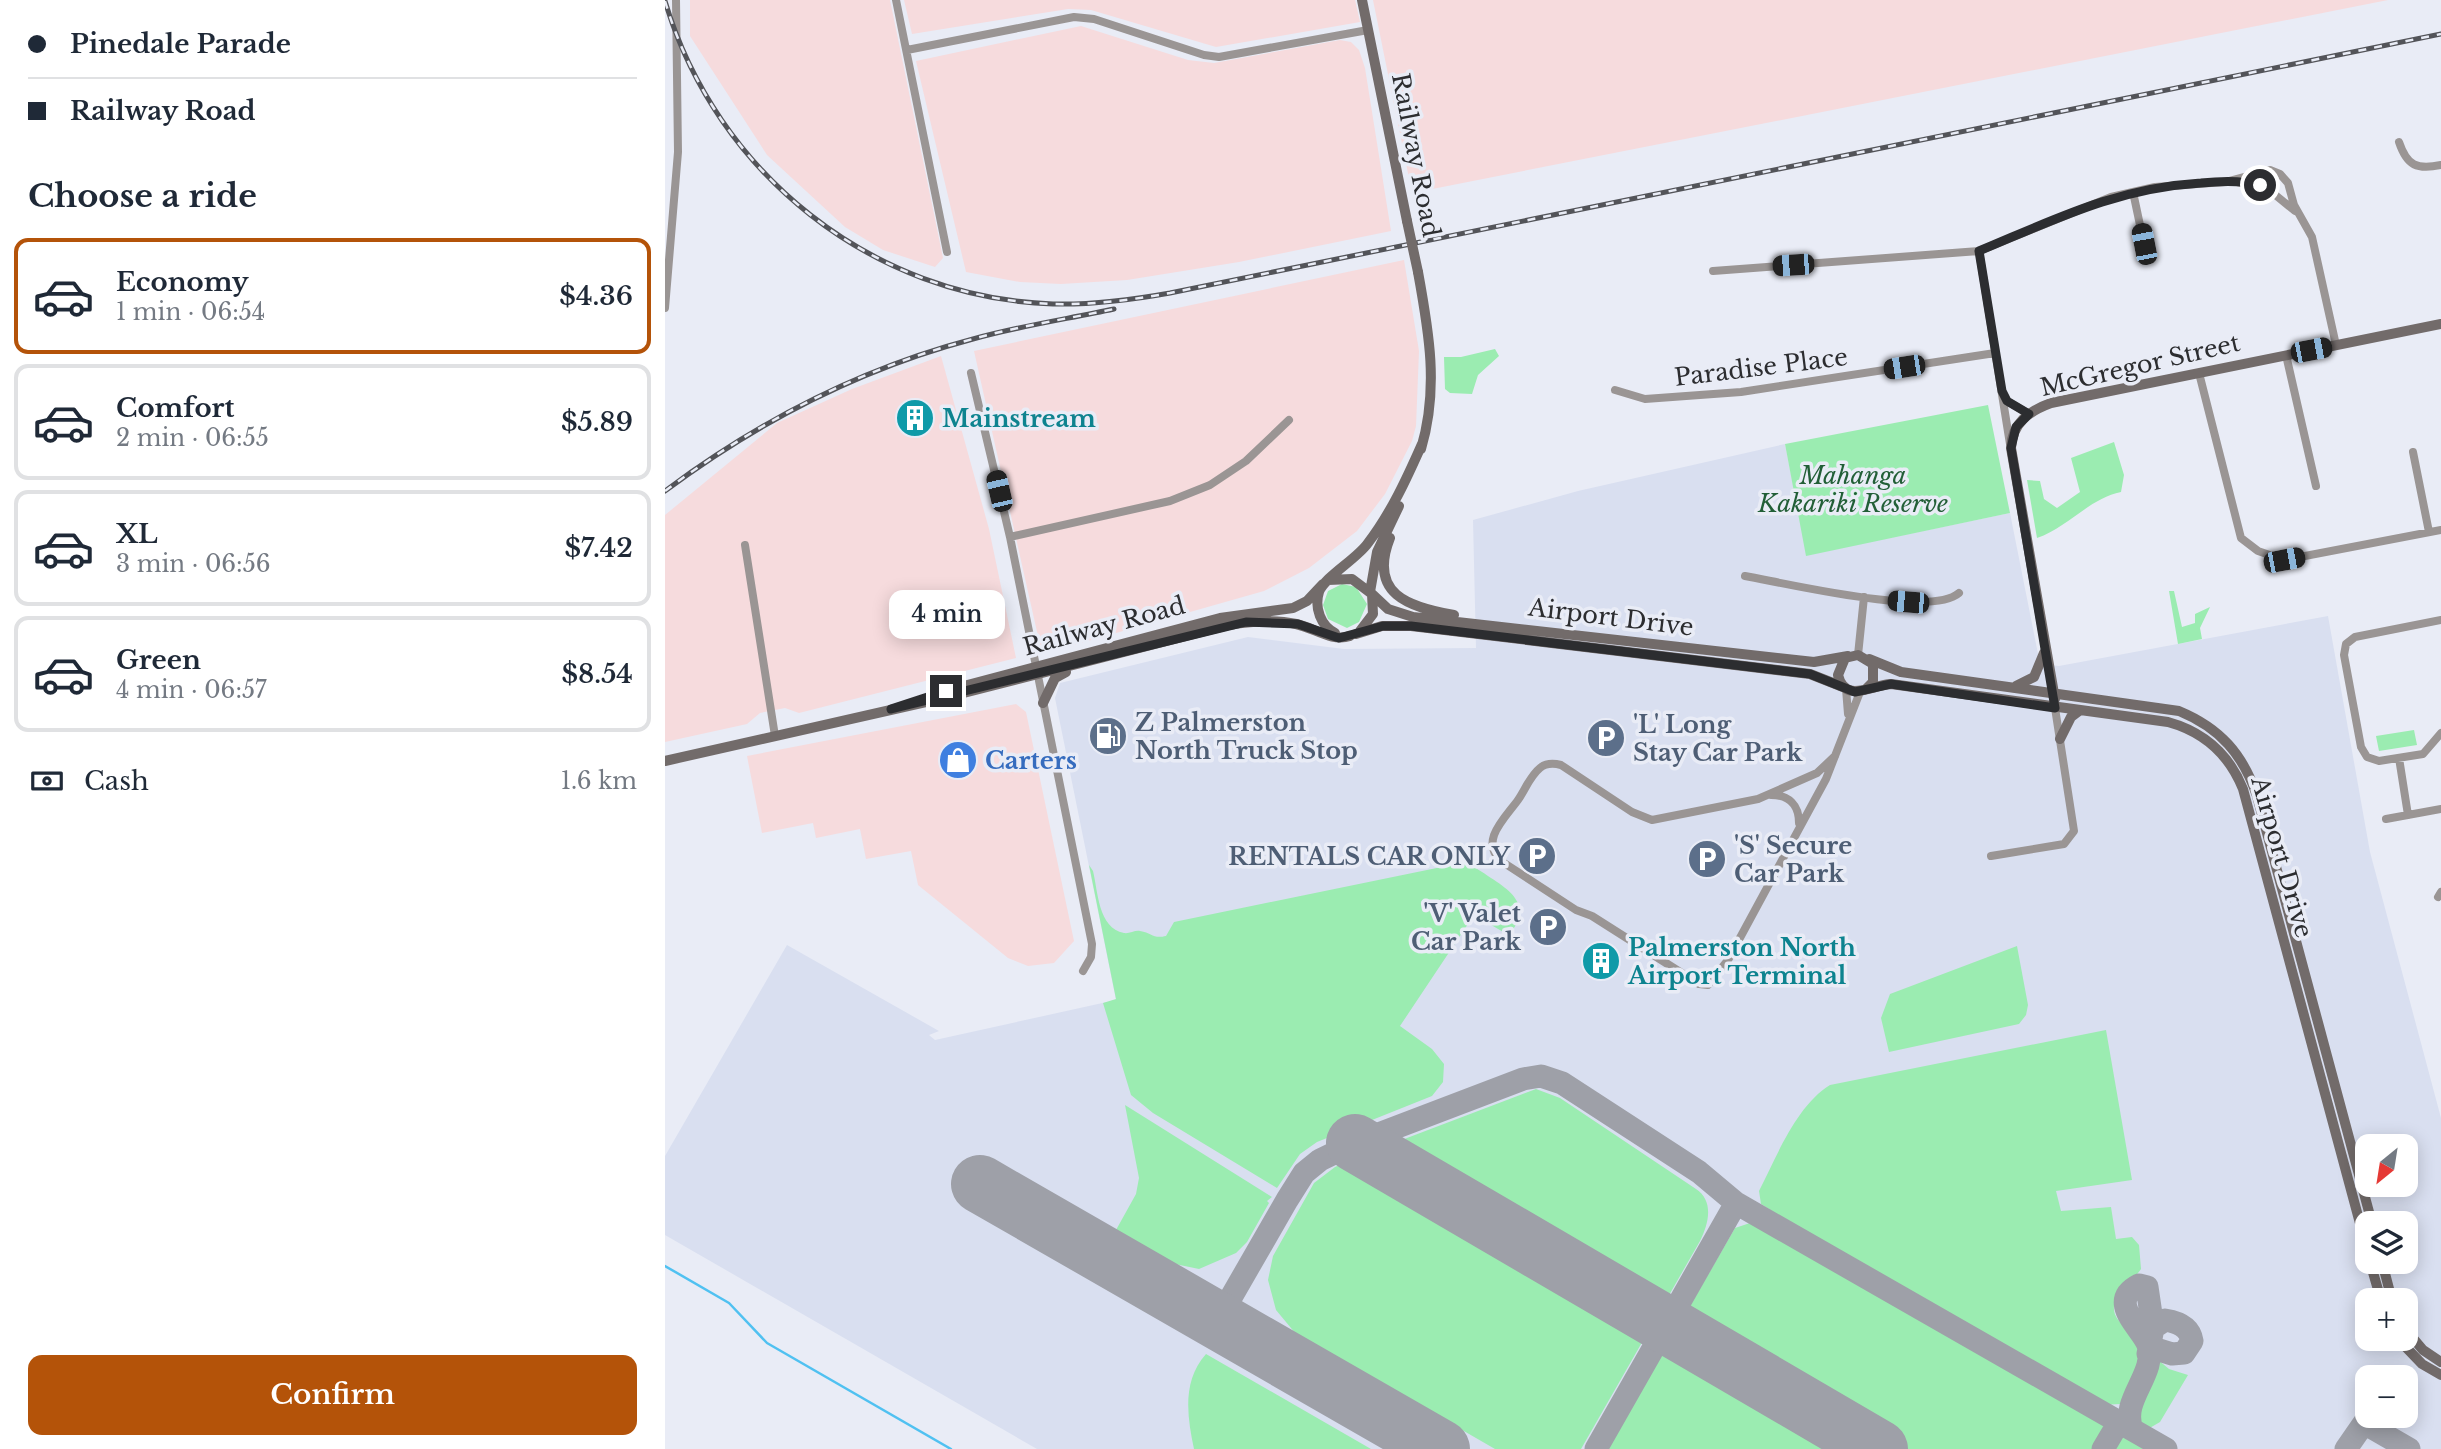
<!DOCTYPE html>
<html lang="en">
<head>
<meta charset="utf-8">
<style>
  :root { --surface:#fff; --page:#f2f2f3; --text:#1f2937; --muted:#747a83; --line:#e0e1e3; --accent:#b45309 }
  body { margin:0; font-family:"Libre Baskerville",serif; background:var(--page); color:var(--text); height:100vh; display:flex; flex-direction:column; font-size:26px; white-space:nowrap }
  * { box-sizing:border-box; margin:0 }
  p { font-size:23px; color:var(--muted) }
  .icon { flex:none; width:38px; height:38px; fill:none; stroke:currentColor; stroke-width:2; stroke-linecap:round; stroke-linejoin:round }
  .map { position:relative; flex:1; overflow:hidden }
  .panel { display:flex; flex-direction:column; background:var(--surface); width:665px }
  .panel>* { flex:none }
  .guide { display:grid; align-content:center; height:154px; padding:0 28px; background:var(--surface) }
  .needle { width:46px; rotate:210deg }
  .tools { position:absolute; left:1690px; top:1134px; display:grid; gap:14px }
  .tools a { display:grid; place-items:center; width:63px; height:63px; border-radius:14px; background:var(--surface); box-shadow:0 4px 18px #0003; font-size:35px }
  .end { position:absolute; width:32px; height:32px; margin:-16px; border:9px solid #2c2d30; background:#fff; box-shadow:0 0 0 4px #fff }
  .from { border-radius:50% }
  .bubble { position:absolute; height:49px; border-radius:14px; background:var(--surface); box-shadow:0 4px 18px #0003; font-size:23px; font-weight:600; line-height:49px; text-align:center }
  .car { position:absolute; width:21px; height:42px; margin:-21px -10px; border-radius:9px; box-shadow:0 0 5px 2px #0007; background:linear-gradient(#222 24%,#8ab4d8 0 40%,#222 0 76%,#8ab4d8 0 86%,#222 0) }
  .guide b { display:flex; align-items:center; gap:24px; height:66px; font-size:26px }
  .guide b+b { border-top:2px solid var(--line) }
  .guide i { width:18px; height:18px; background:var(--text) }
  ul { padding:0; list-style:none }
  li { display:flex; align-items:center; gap:21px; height:116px; margin:0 14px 10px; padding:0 14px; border:4px solid var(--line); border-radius:14px }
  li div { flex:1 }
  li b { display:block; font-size:26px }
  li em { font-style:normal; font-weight:600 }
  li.active { border-color:var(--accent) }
  li>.icon { width:63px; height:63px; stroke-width:1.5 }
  h2 { padding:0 28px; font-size:32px; line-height:84px }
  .pay { display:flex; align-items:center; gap:18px; height:77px; padding:0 28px; font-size:26px }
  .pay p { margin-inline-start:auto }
  .button { display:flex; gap:14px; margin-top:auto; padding:14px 28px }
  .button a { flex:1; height:80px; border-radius:14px; background:var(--accent); color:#fff; font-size:28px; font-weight:600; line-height:80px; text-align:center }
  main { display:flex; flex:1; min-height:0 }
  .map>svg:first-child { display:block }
  .industrial { fill:#f6dbdd }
  .built { fill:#d9dff0; fill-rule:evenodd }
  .green { fill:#9becb1 }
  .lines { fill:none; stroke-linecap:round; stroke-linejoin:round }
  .stream { stroke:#50c1f1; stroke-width:2.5 }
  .taxiway { stroke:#9ea0a8; stroke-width:23 }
  .runway { stroke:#9ea0a8; stroke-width:58 }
  .street { stroke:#9a9594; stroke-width:8 }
  .secondary { stroke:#726b6a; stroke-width:10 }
  .rail-casing { stroke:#535459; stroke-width:5 }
  .rail { stroke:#e9ecf6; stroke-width:2.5; stroke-dasharray:8; stroke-linecap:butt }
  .secondary-bridge { stroke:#726b6a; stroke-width:10 }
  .route { stroke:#2c2d30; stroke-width:9 }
  .labels { text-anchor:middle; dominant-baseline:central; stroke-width:7; stroke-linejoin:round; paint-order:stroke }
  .street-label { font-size:24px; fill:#2c2d30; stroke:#e9ecf6 }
  .culture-label { font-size:24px; font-weight:bold; fill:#0d838f; stroke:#e9ecf6; text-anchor:start }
  .park-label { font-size:24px; font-style:italic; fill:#225f37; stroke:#e9ecf6 }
  .service-label { font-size:24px; font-weight:bold; fill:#4e5e75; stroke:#e9ecf6; text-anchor:start }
  .shop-label { font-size:24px; font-weight:bold; fill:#366cbe; stroke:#e9ecf6; text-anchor:start }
</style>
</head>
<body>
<main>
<section class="panel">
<div class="guide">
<b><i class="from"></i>Pinedale Parade</b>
<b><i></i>Railway Road</b>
</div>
<h2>Choose a ride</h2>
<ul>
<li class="active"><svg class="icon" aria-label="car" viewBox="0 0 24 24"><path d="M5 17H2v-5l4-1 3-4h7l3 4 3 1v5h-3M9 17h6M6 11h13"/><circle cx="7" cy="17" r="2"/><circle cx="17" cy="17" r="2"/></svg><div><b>Economy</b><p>1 min · 06:54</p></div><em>$4.36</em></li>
<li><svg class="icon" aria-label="car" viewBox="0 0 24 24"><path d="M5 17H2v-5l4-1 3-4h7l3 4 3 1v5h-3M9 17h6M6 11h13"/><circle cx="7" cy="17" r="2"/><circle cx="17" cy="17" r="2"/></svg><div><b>Comfort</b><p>2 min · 06:55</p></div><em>$5.89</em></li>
<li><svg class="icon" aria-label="car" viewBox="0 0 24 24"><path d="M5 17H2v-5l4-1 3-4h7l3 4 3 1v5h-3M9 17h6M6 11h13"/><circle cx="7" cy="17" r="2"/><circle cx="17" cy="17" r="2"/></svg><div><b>XL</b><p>3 min · 06:56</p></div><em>$7.42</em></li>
<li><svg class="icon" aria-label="car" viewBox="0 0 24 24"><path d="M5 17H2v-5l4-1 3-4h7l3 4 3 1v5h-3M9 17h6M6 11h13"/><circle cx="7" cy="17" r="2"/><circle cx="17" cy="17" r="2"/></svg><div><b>Green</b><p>4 min · 06:57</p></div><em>$8.54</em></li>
</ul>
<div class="pay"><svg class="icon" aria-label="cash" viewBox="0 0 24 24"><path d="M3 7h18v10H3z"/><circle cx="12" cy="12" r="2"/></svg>Cash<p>1.6 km</p></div>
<div class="button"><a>Confirm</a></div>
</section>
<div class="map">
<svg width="1776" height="1449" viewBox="0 0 1776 1449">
  <rect width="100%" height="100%" fill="#e9ecf6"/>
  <path class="industrial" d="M25 0H225L278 258 270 267 218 250 180 227 102 155 25 36Z
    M239 0H690L695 22 551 47 426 10 403 9 247 34Z
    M708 0H1723L747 193Z
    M416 26 523 60 549 63 675 40 686 42 694 50 700 68 726 231 574 262 462 280 396 284 355 282 301 272 251 61Z
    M739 260 754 351 751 426 747 441 720 494 692 531 644 568 599 591 377 654 309 351Z
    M276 356 324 529 351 658 134 713 120 708 95 713 82 724 0 742V515L112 423 187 389Z
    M351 704 361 712 409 941 389 963 363 966 343 958 253 885 246 851 201 859 195 829 151 838 148 823 97 833 82 756Z"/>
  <path class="built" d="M1120 444 1142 555 1345 513 1375 664 1394 666 1663 616 1705 852 1776 1118V1449H372L0 1235V1156L122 945 274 1031 264 1035 270 1040 451 1000 390 698 395 683 583 637 679 649 811 648 808 520 913 491ZM1703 1146H1741V1185H1703ZM1703 1223H1741V1262H1703ZM1703 1300H1741V1339H1703ZM1703 1377H1741V1416H1703Z"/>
  <path class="green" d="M830 349 834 356 813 375 807 394 785 393 780 389 779 357H796Z
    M1323 405 1345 513 1141 556 1120 444Z
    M1449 442 1459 475 1456 492C1425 498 1402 528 1372 538L1362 480 1375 481 1379 499 1392 508 1415 492 1406 458Z
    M677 584 691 587 702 604 694 622 682 628 663 619 658 605 663 591Z
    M1504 591H1509L1517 627 1530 623V614L1545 607 1535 628 1537 639 1513 644Z
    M1749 730 1752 745 1714 751 1711 736Z
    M796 863C807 864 817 872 826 878 848 892 865 906 847 931L840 933 809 915 735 1026 767 1049 779 1064 778 1082 767 1096 652 1142 635 1154 612 1188 488 1113 466 1095 438 1003 451 999 424 865 428 871C433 891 433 928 459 933 464 934 470 930 475 931 487 933 488 939 501 936L509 922Z
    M1352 946 1363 1005 1361 1015 1354 1024 1224 1052 1216 1018 1225 994Z
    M1441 1030 1467 1180 1391 1191 1396 1211 1446 1207 1451 1239 1467 1237 1474 1245 1476 1269C1468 1281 1454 1289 1450 1301 1443 1324 1471 1329 1477 1345 1483 1361 1469 1397 1455 1404L1438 1405 1103 1213 1104 1209 1096 1204 1094 1191C1112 1156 1131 1106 1165 1085Z
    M871 1089 895 1098 1031 1189C1049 1201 1044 1223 1035 1241L916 1449H830L631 1334 611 1310 603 1280 608 1256 649 1183 670 1167 692 1157Z
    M460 1105 607 1197 602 1201 604 1203 582 1242 571 1253 534 1269 510 1264 451 1230 471 1194 474 1178Z
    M1088 1222 1446 1426 1468 1438 1478 1449H942L1070 1228Z
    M541 1354 706 1449H529C522 1416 517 1381 541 1354Z
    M1492 1359 1504 1369 1523 1375 1495 1422 1483 1429 1475 1425 1470 1412 1487 1362Z"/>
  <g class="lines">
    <path class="stream" d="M0 1266 64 1303 102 1343 286 1449"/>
    <path class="taxiway" d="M553 1320 622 1200 639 1173 655 1160 690 1143 858 1079 876 1076 897 1083 1034 1172 1071 1203 1501 1449
      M1500 1320C1513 1322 1525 1327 1527 1341L1519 1353 1507 1354 1491 1349 1483 1354 1488 1328Z
      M1467 1429C1455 1400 1492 1374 1483 1345 1477 1328 1441 1302 1474 1285L1482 1287 1488 1328
      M931 1449 1071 1203
      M1438 1449 1454 1422
      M1681 1449 1699 1423 1744 1449"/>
    <path class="runway" d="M690 1143 1214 1449
      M315 1184 776 1449"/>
    <path class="street" d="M231 0 282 252
      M242 50 409 17 429 19 539 55 554 57 703 30
      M1734 142C1742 166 1752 170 1776 165
      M1572 182 1603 189 1630 211
      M1468 192 1479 244
      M1314 251 1345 444
      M1048 271 1314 251 1446 197 1490 187 1560 182 1605 170 1615 174 1623 183 1629 205 1647 237 1671 345
      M0 308 13 152 11 0
      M1621 355 1651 486
      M306 373 345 537 427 944 426 957 418 971
      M1534 373 1576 538 1593 551 1619 560 1776 530
      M950 390 980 399 1076 392 1330 353
      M1338 394 1342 401 1364 414
      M1748 452 1764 532
      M345 537 505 501 545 485 581 461 624 420
      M80 545 110 736
      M1080 576C1120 583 1266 618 1294 593
      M1776 620 1690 637 1681 644 1679 655 1696 747 1702 757 1714 761 1758 754 1776 733
      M1193 655 1199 597
      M1181 689 1183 714
      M1170 756 1152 773 1093 799 987 820 967 812 896 765C888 763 881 763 875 768 865 776 860 790 853 800 840 818 814 841 836 861L911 910 927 916 1034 984 1043 985 1063 960 1161 779 1195 692
      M1734 758 1743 815
      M1106 795C1124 795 1134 805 1134 823
      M1721 819 1776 809
      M1326 856 1399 844 1409 831 1390 708
      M1773 897 1776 892"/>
    <path class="secondary" d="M697 0 742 221
      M753 272C764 332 774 389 756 449
      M725 538C703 594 743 607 789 615
      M663 580 687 579 707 594 708 614 695 631
      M705 592 712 552 734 506
      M707 594 723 609 748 617 1149 662 1183 656
      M670 633C656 626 649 608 654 592 659 577 692 559 703 543 726 513 742 478 757 444
      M691 634 717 626H746L1145 674 1178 687
      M1204 659 1236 672 1514 711C1555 728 1578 754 1592 796L1707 1223
      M1351 686 1369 677 1379 653
      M291 688 555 618 628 608 642 601 658 584
      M1200 690 1208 682V664L1193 655 1180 658 1173 675C1180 704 1206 685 1226 684L1503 722C1539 732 1564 754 1578 789L1703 1253
      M1390 699 1346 448C1347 423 1364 411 1386 403L1776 324
      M378 703 390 678 401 672
      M1395 739 1406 717 1414 711
      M0 761 283 697 564 625C587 621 609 619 631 624 650 628 666 642 685 636
      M1705 1262 1716 1300
      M1717 1262 1727 1300
      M1741 1330 1758 1350 1776 1362
      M1733 1339 1757 1364 1776 1375"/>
    <defs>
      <path id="rail" d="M0 1C51 173 207 298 388 304 428 305 466 300 505 293L1776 34
        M0 491C94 421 194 369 308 339 354 326 402 319 449 309"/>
    </defs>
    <use href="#rail" class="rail-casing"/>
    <use href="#rail" class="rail"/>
    <path class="secondary-bridge" d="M742 221 753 272"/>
  </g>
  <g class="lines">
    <path class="route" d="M281 691 226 709 581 622 633 624 674 638 718 626H746L1145 674 1190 692 1226 684 1390 708 1346 448 1351 427 1364 414 1342 401 1337 391 1314 251C1391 219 1452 188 1536 183 1555 181 1576 180 1595 185"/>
  </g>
  <defs>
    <symbol id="building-disc" viewBox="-11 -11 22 22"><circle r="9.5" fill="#0f9aa8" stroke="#e9ecf6"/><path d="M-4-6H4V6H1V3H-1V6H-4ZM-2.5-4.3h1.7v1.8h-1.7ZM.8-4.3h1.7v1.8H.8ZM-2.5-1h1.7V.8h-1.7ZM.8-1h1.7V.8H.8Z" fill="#fff"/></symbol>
    <symbol id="fuel-disc" viewBox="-11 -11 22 22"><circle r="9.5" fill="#5c6f8a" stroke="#e9ecf6"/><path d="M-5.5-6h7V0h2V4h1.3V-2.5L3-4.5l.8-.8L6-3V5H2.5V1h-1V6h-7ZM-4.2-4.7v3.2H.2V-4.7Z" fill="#fff"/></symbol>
    <symbol id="parking-disc" viewBox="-11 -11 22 22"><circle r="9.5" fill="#5c6f8a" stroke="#e9ecf6"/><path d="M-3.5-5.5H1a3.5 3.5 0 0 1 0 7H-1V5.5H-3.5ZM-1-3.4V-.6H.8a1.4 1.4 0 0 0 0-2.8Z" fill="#fff"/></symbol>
    <symbol id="shop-disc" viewBox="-11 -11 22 22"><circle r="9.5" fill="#3f7fe0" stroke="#e9ecf6"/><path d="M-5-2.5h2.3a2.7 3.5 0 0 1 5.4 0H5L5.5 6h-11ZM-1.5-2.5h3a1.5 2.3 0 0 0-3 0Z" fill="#fff"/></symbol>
  </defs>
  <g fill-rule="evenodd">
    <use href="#building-disc" x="228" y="396" width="44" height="44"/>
    <use href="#fuel-disc" x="421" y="714" width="44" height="44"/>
    <use href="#parking-disc" x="919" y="716" width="44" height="44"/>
    <use href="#shop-disc" x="271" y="738" width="44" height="44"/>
    <use href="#parking-disc" x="850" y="834" width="44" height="44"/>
    <use href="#parking-disc" x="1020" y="837" width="44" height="44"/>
    <use href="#parking-disc" x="861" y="905" width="44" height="44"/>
    <use href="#building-disc" x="914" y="939" width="44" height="44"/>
  </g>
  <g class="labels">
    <g class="street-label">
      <text transform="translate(751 155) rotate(79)">Railway Road</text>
      <text transform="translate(1475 365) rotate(-13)">McGregor Street</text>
      <text transform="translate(1096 367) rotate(-7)">Paradise Place</text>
      <text transform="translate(946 617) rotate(7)">Airport Drive</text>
      <text transform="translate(439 626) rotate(-15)">Railway Road</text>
      <text transform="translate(1617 857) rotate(74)">Airport Drive</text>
    </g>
    <g class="culture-label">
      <text x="277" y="418">Mainstream</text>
      <text x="963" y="947">Palmerston North<tspan x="963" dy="28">Airport Terminal</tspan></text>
    </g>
    <g class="park-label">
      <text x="1188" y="475">Mahanga<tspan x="1188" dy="28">Kakariki Reserve</tspan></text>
    </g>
    <g class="service-label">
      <text x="470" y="722">Z Palmerston<tspan x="470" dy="28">North Truck Stop</tspan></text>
      <text x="968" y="724">'L' Long<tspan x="968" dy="28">Stay Car Park</tspan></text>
      <text x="1069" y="845">'S' Secure<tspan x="1069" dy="28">Car Park</tspan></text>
      <text x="845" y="856" text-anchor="end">RENTALS CAR ONLY</text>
      <text x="856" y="913" text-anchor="end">'V' Valet<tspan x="856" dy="28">Car Park</tspan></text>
    </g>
    <g class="shop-label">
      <text x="320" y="760">Carters</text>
    </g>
  </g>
</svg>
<div class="tools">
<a><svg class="needle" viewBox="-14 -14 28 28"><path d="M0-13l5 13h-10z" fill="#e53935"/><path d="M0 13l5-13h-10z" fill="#747a83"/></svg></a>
<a><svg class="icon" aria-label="layers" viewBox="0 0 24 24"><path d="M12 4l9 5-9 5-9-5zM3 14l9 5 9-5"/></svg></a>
<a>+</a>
<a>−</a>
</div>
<i class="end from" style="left:1595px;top:185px"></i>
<i class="end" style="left:281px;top:691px"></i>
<div class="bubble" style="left:224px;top:590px;width:116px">4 min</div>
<i class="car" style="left:1479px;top:244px;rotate:349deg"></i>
<i class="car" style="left:1128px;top:265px;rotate:266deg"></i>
<i class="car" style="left:1646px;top:350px;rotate:79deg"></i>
<i class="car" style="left:1239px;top:367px;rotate:261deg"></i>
<i class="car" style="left:334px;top:491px;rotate:347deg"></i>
<i class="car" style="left:1619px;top:560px;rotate:79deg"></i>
<i class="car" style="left:1243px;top:602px;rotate:275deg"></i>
</div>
</main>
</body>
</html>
